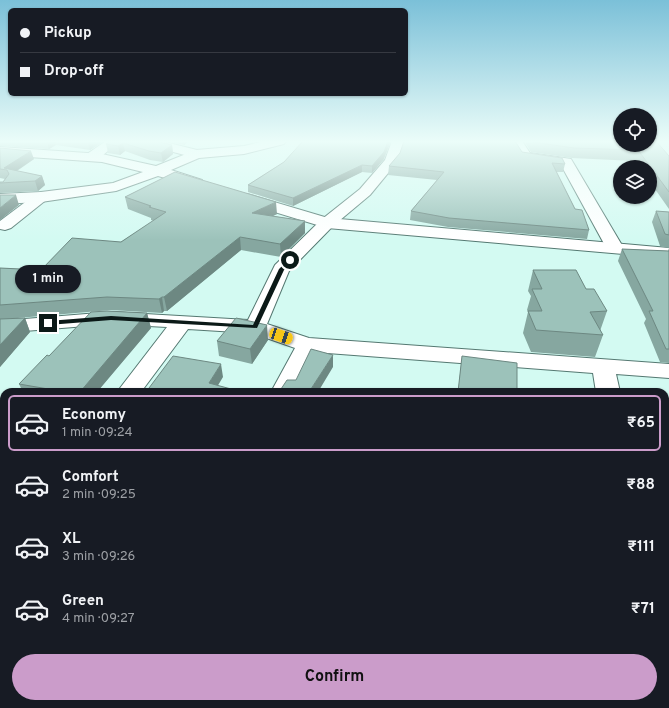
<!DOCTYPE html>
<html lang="en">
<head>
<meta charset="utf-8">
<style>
  :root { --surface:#171b24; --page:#242831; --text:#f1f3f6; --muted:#9ea1a6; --line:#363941; --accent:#cb9cca }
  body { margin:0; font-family:Overpass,sans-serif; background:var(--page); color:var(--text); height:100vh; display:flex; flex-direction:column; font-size:15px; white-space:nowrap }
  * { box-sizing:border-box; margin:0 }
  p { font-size:13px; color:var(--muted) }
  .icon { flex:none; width:22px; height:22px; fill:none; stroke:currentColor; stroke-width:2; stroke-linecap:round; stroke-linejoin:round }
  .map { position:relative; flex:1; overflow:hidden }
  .panel { position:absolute; left:0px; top:388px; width:669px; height:320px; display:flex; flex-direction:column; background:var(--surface); border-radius:12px 12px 0 0; box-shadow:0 1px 3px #0004 }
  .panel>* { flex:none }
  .hud { position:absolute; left:8px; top:8px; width:400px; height:88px; border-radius:6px; box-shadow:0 1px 3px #0004; display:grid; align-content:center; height:88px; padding:0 12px; background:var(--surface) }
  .controls { position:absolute; left:613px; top:108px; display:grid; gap:8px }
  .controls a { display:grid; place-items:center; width:44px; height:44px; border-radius:50%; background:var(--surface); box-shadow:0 1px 3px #0004; font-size:20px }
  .end { position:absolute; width:18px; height:18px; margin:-9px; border:5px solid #0b1917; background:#fff; box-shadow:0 0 0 2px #fff }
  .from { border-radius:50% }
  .bubble { position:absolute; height:28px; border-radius:14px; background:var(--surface); box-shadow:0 1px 3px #0004; font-size:13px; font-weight:700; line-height:28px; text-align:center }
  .car { position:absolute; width:12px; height:24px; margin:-12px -6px; border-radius:5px; box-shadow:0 0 3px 1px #0007; background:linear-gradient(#f5c518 24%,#345 0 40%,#f5c518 0 76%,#345 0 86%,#f5c518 0) }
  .hud b { display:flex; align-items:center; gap:14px; height:38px; font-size:15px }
  .hud b+b { border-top:1px solid var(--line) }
  .hud i { width:10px; height:10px; background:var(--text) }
  ul { padding:7px 0 0; list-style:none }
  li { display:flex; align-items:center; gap:12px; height:56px; margin:0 8px 6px; padding:0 4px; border:2px solid transparent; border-radius:6px }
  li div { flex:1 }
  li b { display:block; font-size:15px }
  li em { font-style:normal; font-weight:700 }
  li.selected { border-color:var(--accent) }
  li>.icon { width:36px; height:36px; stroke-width:1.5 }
  .cta { display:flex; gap:8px; margin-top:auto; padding:8px 12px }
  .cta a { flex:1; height:46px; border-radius:24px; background:var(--accent); color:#111; font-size:16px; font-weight:700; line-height:46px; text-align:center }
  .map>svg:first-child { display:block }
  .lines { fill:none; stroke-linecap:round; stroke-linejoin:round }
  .street-casing { stroke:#547871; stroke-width:2 }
  .secondary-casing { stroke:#547871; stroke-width:2 }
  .street { fill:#fff; fill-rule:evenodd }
  .secondary { fill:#fff; fill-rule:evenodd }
  .wall { fill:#86a7a0 }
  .shaded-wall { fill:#6d8882 }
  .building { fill:#9cc2ba; stroke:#6d8882 }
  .route { fill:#0b1917 }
</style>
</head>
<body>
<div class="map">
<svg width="669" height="708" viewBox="0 0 669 708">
  <rect width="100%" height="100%" fill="#d3faf2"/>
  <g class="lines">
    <defs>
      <path id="street" d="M106 141H120L97 160H87L85 157 87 154Z
        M141 141H161L201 151 203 154 201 157 196 158 143 144Z
        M392 141H404L398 161 370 195 333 226 289 271 267 324 309 338 669 364V378L616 374 620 392H596L593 373 314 352 295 392H271L295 348 252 333 188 329 141 392H117L167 327 111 324 0 333V321L111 312 248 320 275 265 321 220 360 189 385 160Z
        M510 141H522L530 153 571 159 623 247 620 251 614 252 608 251 561 165 521 159Z
        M41 192 46 194 49 197 46 200 11 228 5 230 0 229V221L36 194Z
        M88 704H127L125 708H86Z
        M608 704H646V708H608Z"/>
      <path id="secondary" d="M265 141H286L284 144 244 154 199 158 171 170 202 180 204 183 202 186 197 187 158 176 116 191 41 202 0 204V194L41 192 113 183 143 172 102 162 0 155V147L102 154 156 166 196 150 244 146Z
        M247 194 328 218 669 248V258L327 228 242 202 239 199 242 196Z"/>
    </defs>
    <use href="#street" class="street-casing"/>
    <use href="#secondary" class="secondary-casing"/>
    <use href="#street" class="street"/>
    <use href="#secondary" class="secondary"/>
  </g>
  <path class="wall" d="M0 141H104L90 150 56 145 49 149 0 146Z
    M110 141 172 145 173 154 163 162 150 160 125 151 120 155 108 153 106 144Z
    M167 141H189L184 145Z
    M513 141H515L522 152 565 164 563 172H556L575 209 589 230 587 239 448 227 410 220 411 211 437 180 388 175 389 166Z
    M524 141H620L669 156V209L650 182V167H640L635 161 572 158 531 152Z
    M0 148 34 159 17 171 42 176 45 185 38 191 0 193V182H3L5 179 0 178Z
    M384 159 372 173 362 172 293 206 248 192V185L284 162Z
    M125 197 277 214 273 216 305 221V233L281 257 241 250 167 311H164L162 313 111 310 6 319 25 318 30 332 0 367V268L41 270 121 242 154 221 151 220V218L128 209Z
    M656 211 669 212V248L660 246 652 222Z
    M669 248V363L660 362 644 323 646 319 618 261 622 249 668 251Z
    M533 270 586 289 607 311 600 331 603 335 595 357 531 352 523 333 528 312 527 310 531 296 528 291Z
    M147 313 151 328 97 392H23L19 384 49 356Z
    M268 340 252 364 219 356 217 341Z
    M462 356 517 392H458Z
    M0 441 4 442V495L0 494Z
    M0 551 4 554V610L0 608Z
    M202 704H291L290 708H210Z"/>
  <path class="shaded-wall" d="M47 141H55L56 145 49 149Z
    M89 141H104L90 150 88 142Z
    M183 141H189L184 145Z
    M388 141H391L384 159 372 173V166Z
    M123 143 125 151 120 155 118 146Z
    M172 145 173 154 163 162 161 153Z
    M31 151 34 159 10 175 7 170 4 168Z
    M362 165V172L293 206V198Z
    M42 176 45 185 38 191 35 181Z
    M16 195 19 205 0 220V208Z
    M276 202 277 214 253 225 252 213Z
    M305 221V233L281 257 280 244Z
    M240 237 241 250 167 311 164 297Z
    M162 297 164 311 162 313 159 299Z
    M147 313 151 328 97 392H80Z
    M25 318 30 332 0 367V345Z
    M267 325 268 340 252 364 250 349Z
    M333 355V367L318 392H309Z
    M221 364 223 377 214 392 209 383Z
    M60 704H63L65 708H56Z
    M284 704H291L290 708H282Z"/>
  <path class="building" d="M110 141H156L172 145 161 153 149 151 123 143 118 146 106 144Z
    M303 141H388L384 152 372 166 362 165 293 198 248 185 284 162Z
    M404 141H515L522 152 562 158 565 164 552 163 575 209 582 210 589 230 449 218 411 211 444 172 389 166 400 153Z
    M532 141H620V145H650V141H656L669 156V192L638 150 574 148 533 142Z
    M0 148 31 151 4 168 42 176 35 181 0 183V182H3L9 174 7 170 0 169Z
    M175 172 276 202 252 213 305 221 280 244 240 237 164 297H162L159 299 107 297 0 305V268L41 270 72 238 121 242 166 212 149 207 151 206 125 197Z
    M0 195H16L0 208Z
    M656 211 669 212V235L665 234Z
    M622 249 669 251V349H666L649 311H653Z
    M533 270H576L586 289H594L607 311 590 312 603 335 536 330 528 311H542L532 289H542Z
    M107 311 147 313 80 392H53L54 390 19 384 47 355 49 356 91 312Z
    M25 318 0 345V319Z
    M236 318 267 325 250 349 217 341Z
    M311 349 333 355 309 392H279L287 380H296Z
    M173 356 221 364 209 383 242 392H146Z
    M462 356 517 363V392H458Z
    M0 441 4 442V481L0 480Z
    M0 551 4 554V601L0 598Z
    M0 660 4 663V704H60L56 708H0Z
    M226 704H284L282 708H233Z"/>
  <linearGradient id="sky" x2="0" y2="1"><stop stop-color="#7bc0d8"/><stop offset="0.59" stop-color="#ebfdf9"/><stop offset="1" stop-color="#ebfdf9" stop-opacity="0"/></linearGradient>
  <rect width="669" height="240" fill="url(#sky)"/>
  <path class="route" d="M289 259 293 260 284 270 257 328 111 320 48 325 44 323 48 321 111 316 253 325 279 269Z"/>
</svg>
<div class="controls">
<a><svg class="icon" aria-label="locate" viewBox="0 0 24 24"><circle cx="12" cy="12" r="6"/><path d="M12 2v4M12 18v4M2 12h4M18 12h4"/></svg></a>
<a><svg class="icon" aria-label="layers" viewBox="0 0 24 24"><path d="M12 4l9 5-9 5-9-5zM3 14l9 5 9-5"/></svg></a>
</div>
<i class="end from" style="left:290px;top:260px"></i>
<i class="end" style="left:48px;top:323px"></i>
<div class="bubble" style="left:15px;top:265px;width:66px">1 min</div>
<i class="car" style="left:281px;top:336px;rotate:109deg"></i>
<div class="hud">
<b><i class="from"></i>Pickup</b>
<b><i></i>Drop-off</b>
</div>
<section class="panel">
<ul>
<li class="selected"><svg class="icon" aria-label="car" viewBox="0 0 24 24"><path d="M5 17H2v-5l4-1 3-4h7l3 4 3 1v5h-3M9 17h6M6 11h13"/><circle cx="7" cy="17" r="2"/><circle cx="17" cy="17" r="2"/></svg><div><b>Economy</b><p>1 min · 09:24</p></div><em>₹65</em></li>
<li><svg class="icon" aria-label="car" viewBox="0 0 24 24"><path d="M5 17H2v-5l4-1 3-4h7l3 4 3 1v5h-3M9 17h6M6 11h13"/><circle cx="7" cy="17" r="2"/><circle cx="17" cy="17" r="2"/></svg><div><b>Comfort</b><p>2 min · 09:25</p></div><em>₹88</em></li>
<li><svg class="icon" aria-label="car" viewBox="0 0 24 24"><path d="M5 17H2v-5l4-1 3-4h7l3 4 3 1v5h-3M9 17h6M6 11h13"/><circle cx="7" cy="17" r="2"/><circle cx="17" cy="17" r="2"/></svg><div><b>XL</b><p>3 min · 09:26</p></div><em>₹111</em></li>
<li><svg class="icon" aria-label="car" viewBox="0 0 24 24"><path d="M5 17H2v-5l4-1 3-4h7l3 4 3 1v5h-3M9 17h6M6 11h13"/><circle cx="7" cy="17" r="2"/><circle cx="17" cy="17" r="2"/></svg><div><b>Green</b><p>4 min · 09:27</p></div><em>₹71</em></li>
</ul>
<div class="cta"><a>Confirm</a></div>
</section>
</div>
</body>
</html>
